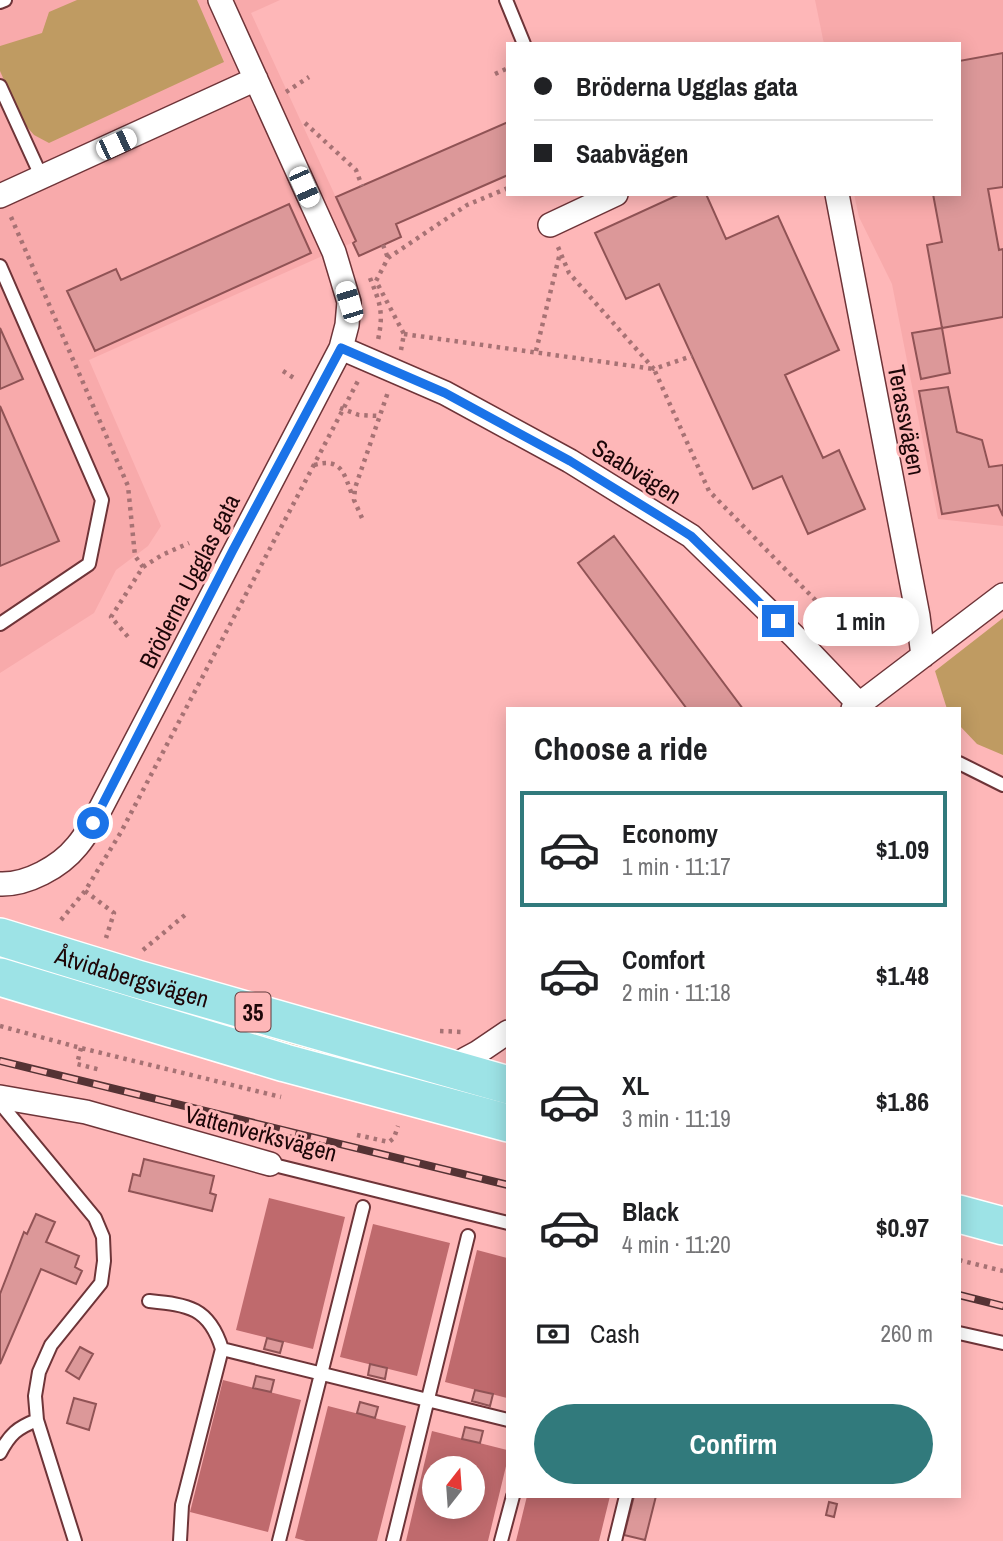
<!DOCTYPE html>
<html lang="en">
<head>
<meta charset="utf-8">
<style>
  :root { --surface:#fff; --page:#f6f6f6; --text:#202124; --muted:#757577; --line:#e0e0e0; --accent:#317a7c }
  body { margin:0; font-family:"Archivo Narrow",sans-serif; background:var(--page); color:var(--text); height:100vh; display:flex; flex-direction:column; font-size:26px; white-space:nowrap }
  * { box-sizing:border-box; margin:0 }
  p { font-size:23px; color:var(--muted) }
  .icon { flex:none; width:38px; height:38px; fill:none; stroke:currentColor; stroke-width:2; stroke-linecap:round; stroke-linejoin:round }
  .map { position:relative; flex:1; overflow:hidden }
  .details { position:absolute; left:506px; top:707px; width:455px; height:791px; display:flex; flex-direction:column; background:var(--surface); border-radius:0px; box-shadow:0 4px 18px #0003 }
  .details>* { flex:none }
  .banner { position:absolute; left:506px; top:42px; width:455px; height:154px; border-radius:0px; box-shadow:0 4px 18px #0003; display:grid; align-content:center; height:154px; padding:0 28px; background:var(--surface) }
  .needle { width:46px; rotate:17deg }
  .tools { position:absolute; left:422px; top:1456px; display:grid; gap:14px }
  .tools a { display:grid; place-items:center; width:63px; height:63px; border-radius:50%; background:var(--surface); box-shadow:0 4px 18px #0003; font-size:35px }
  .end { position:absolute; width:32px; height:32px; margin:-16px; border:9px solid #1a73e8; background:#fff; box-shadow:0 0 0 4px #fff }
  .from { border-radius:50% }
  .bubble { position:absolute; height:49px; border-radius:24px; background:var(--surface); box-shadow:0 4px 18px #0003; font-size:23px; font-weight:800; line-height:49px; text-align:center }
  .car { position:absolute; width:21px; height:42px; margin:-21px -10px; border-radius:9px; box-shadow:0 0 5px 2px #0007; background:linear-gradient(#fff 24%,#345 0 40%,#fff 0 76%,#345 0 86%,#fff 0) }
  .banner b { display:flex; align-items:center; gap:24px; height:66px; font-size:26px }
  .banner b+b { border-top:2px solid var(--line) }
  .banner i { width:18px; height:18px; background:var(--text) }
  ul { padding:0; list-style:none }
  li { display:flex; align-items:center; gap:21px; height:116px; margin:0 14px 10px; padding:0 14px; border:4px solid transparent; border-radius:0px }
  li div { flex:1 }
  li b { display:block; font-size:26px }
  li em { font-style:normal; font-weight:800 }
  li.on { border-color:var(--accent) }
  li>.icon { width:63px; height:63px; stroke-width:1.5 }
  h2 { padding:0 28px; font-size:32px; line-height:84px }
  .pay { display:flex; align-items:center; gap:18px; height:77px; padding:0 28px; font-size:26px }
  .pay p { margin-inline-start:auto }
  .action { display:flex; gap:14px; margin-top:auto; padding:14px 28px }
  .action a { flex:1; height:80px; border-radius:42px; background:var(--accent); color:#fff; font-size:28px; font-weight:800; line-height:80px; text-align:center }
  .map>svg:first-child { display:block }
  .built { fill:#f8aaab }
  .green { fill:#bf9b62 }
  .water { fill:#bf6a6d; fill-rule:evenodd }
  .building { fill:#dc9899; stroke:#905355; stroke-width:2 }
  .lines { fill:none; stroke-linecap:round; stroke-linejoin:round }
  .lane-casing { stroke:#6e3438; stroke-width:16 }
  .street-casing { stroke:#6e3438; stroke-width:26 }
  .primary-casing { stroke:#fff; stroke-width:40 }
  .path { stroke:#a77274; stroke-width:4.5; stroke-dasharray:3.5 5; stroke-linecap:butt }
  .lane { stroke:#fff; stroke-width:12 }
  .street { stroke:#fff; stroke-width:23 }
  .primary { stroke:#9de3e6; stroke-width:37 }
  .rail-casing { stroke:#553234; stroke-width:8 }
  .rail { stroke:#feb7b8; stroke-width:5; stroke-dasharray:16; stroke-linecap:butt }
  .route { stroke:#1a73e8; stroke-width:9 }
  .labels { text-anchor:middle; dominant-baseline:central; stroke-width:6; stroke-linejoin:round; paint-order:stroke }
  .shield { fill:#feb7b8; stroke:#603b3d; stroke-width:2 }
  .shield-label { font-size:23px; font-weight:bold; fill:#1d0608 }
  .street-label { font-size:24px; fill:#1d0608; stroke:#feb7b8 }
</style>
</head>
<body>
<div class="map">
<svg width="1003" height="1541" viewBox="0 0 1003 1541">
  <rect width="100%" height="100%" fill="#feb7b8"/>
  <path class="built" d="M0 0H280L251 13 356 241 89 360 161 526 148 546 116 570 94 613 0 673Z
    M815 0H1003V526L938 519 892 284 859 217 854 194H959V44H824Z"/>
  <path class="green" d="M77 0H197L224 62 49 143 34 135 22 121 0 71V46L42 33 49 12Z
    M1003 618V755L977 744 959 725V709H947L935 671Z
    M0 953 461 1089 460 1092C306 1051 152 1009 0 959Z"/>
  <path class="water" d="M269 1198 345 1217 313 1349 236 1330Z
    M373 1224 450 1243 417 1376 340 1357Z
    M477 1250 507 1258V1398L445 1382Z
    M223 1380 301 1400 268 1532 190 1512Z
    M328 1406 406 1426 377 1541H306L295 1538Z
    M432 1431 507 1450V1462L488 1541H406ZM434 1468H472V1507H434Z
    M527 1496H610L599 1541H516Z"/>
  <path class="building" d="M1003 53V187L988 189 999 250 1003 249V317L942 328 927 245 942 242 933 194H959V61Z
    M508 122V175L396 224 401 237 359 256 353 243 356 241 336 197Z
    M680 194H706L726 239 778 216 839 350 785 375 823 458 839 450 865 509 808 534 782 476 753 489 659 284 626 299 595 233Z
    M289 204 311 253 95 351 67 291 116 269 121 280Z
    M0 328 23 379 0 389Z
    M942 328 950 373 921 379 912 333Z
    M948 387 957 432 982 440 989 467 1003 465V516L998 505 942 514 919 391Z
    M0 406 59 541 0 566Z
    M614 536 743 709H687L578 563Z
    M144 1159 214 1176 210 1193 216 1195 212 1211 129 1191 133 1174 140 1176Z
    M36 1214 55 1222 46 1242 79 1256 75 1267 82 1271 76 1284 41 1269 0 1364V1294L24 1232 27 1234Z
    M267 1338 283 1342 280 1353 264 1349Z
    M80 1347 93 1354 79 1379 66 1371Z
    M370 1364 387 1368 385 1379 368 1375Z
    M256 1376 274 1380 271 1392 253 1388Z
    M475 1390 493 1394 490 1406 472 1401Z
    M74 1398 96 1404 89 1430 67 1423Z
    M360 1402 378 1407 375 1418 357 1413Z
    M465 1427 483 1431 480 1443 462 1439Z
    M634 1496H656L645 1540 624 1535Z
    M829 1502 837 1504 834 1517 826 1515Z"/>
  <g class="lines">
    <defs>
      <path id="lane" d="M506 0 524 44
        M0 2 5 0
        M0 86 42 178
        M0 266 102 500 89 564 0 624
        M959 763 1003 785
        M0 1103 95 1218 103 1237 104 1261 101 1283 51 1345 39 1372 35 1396 37 1420 75 1541
        M270 1164 508 1223
        M149 1301C188 1305 209 1307 222 1349L508 1420
        M959 1333 1003 1343
        M0 1453C10 1434 17 1428 37 1420
        M180 1541 182 1505 222 1349
        M279 1541 363 1207
        M393 1541 468 1236
        M501 1541 513 1496
        M615 1541 626 1496"/>
      <path id="street" d="M837 194 918 616 923 656
        M0 196 256 79
        M550 225 616 194
        M341 348 445 393 570 461 691 536 795 637 859 704
        M853 709 1003 595
        M0 884C27 885 60 867 77 846 83 839 88 831 93 823L341 348 347 325 349 302 334 252 220 0
        M449 1068 477 1053 508 1032
        M0 1097 86 1112 270 1164"/>
      <g id="primary">
        <path id="s1" d="M0 937 137 979 508 1085"/>
        <path d="M0 977 285 1063 508 1123"/>
        <path d="M959 1214 1003 1226"/>
      </g>
    </defs>
    <use href="#lane" class="lane-casing"/>
    <use href="#street" class="street-casing"/>
    <use href="#primary" class="primary-casing"/>
    <path class="path" d="M495 74 508 68
      M286 92 309 77
      M305 123 356 170 362 186
      M11 217 128 486 135 556 143 567 111 617 129 638
      M383 245 388 258
      M558 247 569 273 654 369 692 356
      M370 278C380 303 384 312 378 340
      M404 334 654 369 709 491 824 609
      M401 350 404 334 376 281 388 258 467 205 508 188
      M536 351 560 253
      M283 371 297 380
      M340 408 359 415 380 416
      M314 465C343 457 344 475 353 497
      M362 518 354 500 355 488 388 392
      M143 567 162 555 189 543
      M811 622 824 609 829 614 896 615
      M85 891 114 913 106 938
      M61 920 85 891 121 832 359 379
      M143 950 185 915
      M0 1026 81 1048 281 1097
      M440 1031 463 1032
      M81 1048 77 1064 101 1070
      M357 1135 389 1142 394 1138 398 1126
      M959 1260 1003 1271"/>
    <use href="#lane" class="lane"/>
    <use href="#street" class="street"/>
    <use href="#primary" class="primary"/>
    <defs>
      <path id="rail" d="M0 1061 508 1185
        M959 1295 1003 1306"/>
    </defs>
    <use href="#rail" class="rail-casing"/>
    <use href="#rail" class="rail"/>
  </g>
  <g class="lines">
    <path class="route" d="M93 823 233 550 341 348 445 393 570 461 669 522 691 536 778 621"/>
  </g>
  <g class="labels">
    <rect class="shield" x="235.5" y="992.5" width="35" height="39" rx="5"/>
    <g class="shield-label">
      <text x="253" y="1012">35</text>
    </g>
    <g class="street-label">
      <text transform="translate(907 420) rotate(79)">Terassvägen</text>
      <text transform="translate(637 471) rotate(32)">Saabvägen</text>
      <text transform="translate(189 581) rotate(-63)">Bröderna Ugglas gata</text>
      <text stroke="none"><textPath href="#s1" startOffset="138">Åtvidabergsvägen</textPath></text>
      <text transform="translate(261 1133) rotate(15)">Vattenverksvägen</text>
    </g>
  </g>
</svg>
<div class="tools">
<a><svg class="needle" viewBox="-14 -14 28 28"><path d="M0-13l5 13h-10z" fill="#e53935"/><path d="M0 13l5-13h-10z" fill="#757577"/></svg></a>
</div>
<i class="end from" style="left:93px;top:823px"></i>
<i class="end" style="left:778px;top:621px"></i>
<div class="bubble" style="left:803px;top:597px;width:116px">1 min</div>
<i class="car" style="left:116px;top:144px;rotate:65deg"></i>
<i class="car" style="left:304px;top:187px;rotate:156deg"></i>
<i class="car" style="left:349px;top:302px;rotate:343deg"></i>
<div class="banner">
<b><i class="from"></i>Bröderna Ugglas gata</b>
<b><i></i>Saabvägen</b>
</div>
<section class="details">
<h2>Choose a ride</h2>
<ul>
<li class="on"><svg class="icon" aria-label="car" viewBox="0 0 24 24"><path d="M5 17H2v-5l4-1 3-4h7l3 4 3 1v5h-3M9 17h6M6 11h13"/><circle cx="7" cy="17" r="2"/><circle cx="17" cy="17" r="2"/></svg><div><b>Economy</b><p>1 min · 11:17</p></div><em>$1.09</em></li>
<li><svg class="icon" aria-label="car" viewBox="0 0 24 24"><path d="M5 17H2v-5l4-1 3-4h7l3 4 3 1v5h-3M9 17h6M6 11h13"/><circle cx="7" cy="17" r="2"/><circle cx="17" cy="17" r="2"/></svg><div><b>Comfort</b><p>2 min · 11:18</p></div><em>$1.48</em></li>
<li><svg class="icon" aria-label="car" viewBox="0 0 24 24"><path d="M5 17H2v-5l4-1 3-4h7l3 4 3 1v5h-3M9 17h6M6 11h13"/><circle cx="7" cy="17" r="2"/><circle cx="17" cy="17" r="2"/></svg><div><b>XL</b><p>3 min · 11:19</p></div><em>$1.86</em></li>
<li><svg class="icon" aria-label="car" viewBox="0 0 24 24"><path d="M5 17H2v-5l4-1 3-4h7l3 4 3 1v5h-3M9 17h6M6 11h13"/><circle cx="7" cy="17" r="2"/><circle cx="17" cy="17" r="2"/></svg><div><b>Black</b><p>4 min · 11:20</p></div><em>$0.97</em></li>
</ul>
<div class="pay"><svg class="icon" aria-label="cash" viewBox="0 0 24 24"><path d="M3 7h18v10H3z"/><circle cx="12" cy="12" r="2"/></svg>Cash<p>260 m</p></div>
<div class="action"><a>Confirm</a></div>
</section>
</div>
</body>
</html>
